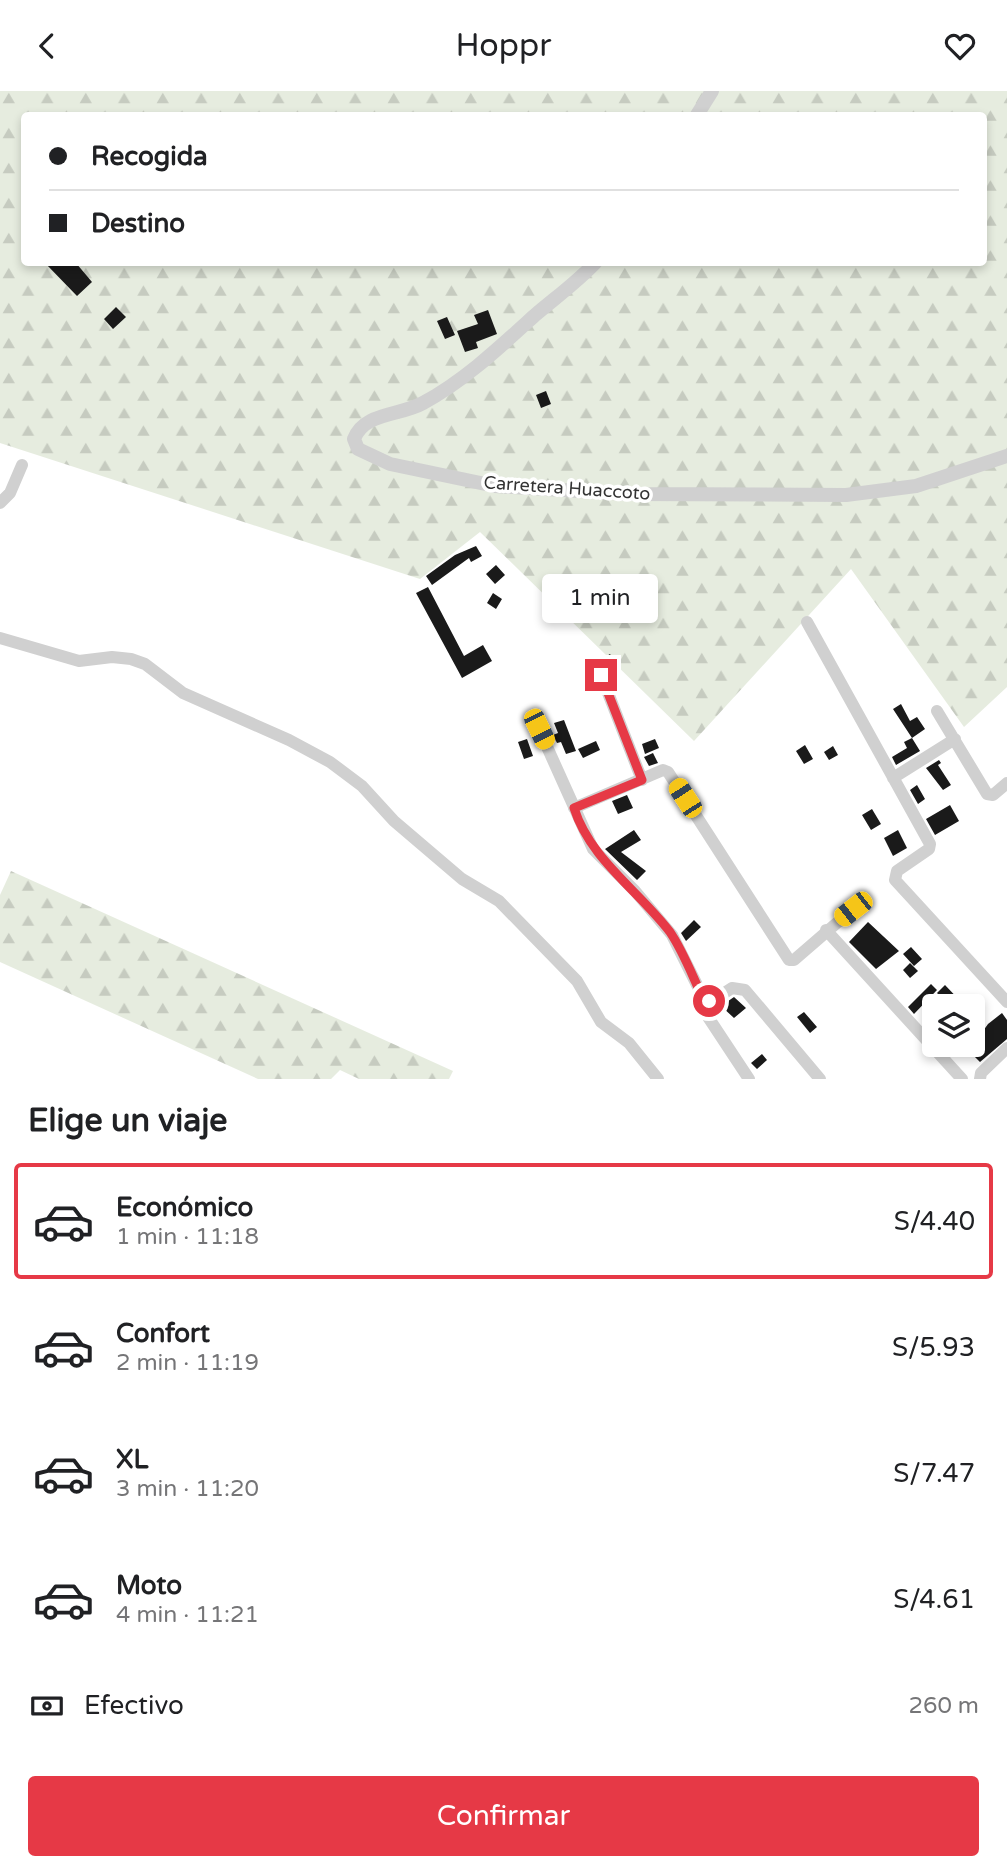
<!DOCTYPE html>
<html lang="es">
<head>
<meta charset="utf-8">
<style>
  :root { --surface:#fff; --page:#f6f6f6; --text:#202124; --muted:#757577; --line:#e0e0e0; --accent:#e63946 }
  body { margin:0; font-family:"Varela Round",sans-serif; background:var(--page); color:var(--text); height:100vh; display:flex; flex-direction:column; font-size:26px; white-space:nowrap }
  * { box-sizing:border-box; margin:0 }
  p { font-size:23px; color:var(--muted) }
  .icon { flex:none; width:38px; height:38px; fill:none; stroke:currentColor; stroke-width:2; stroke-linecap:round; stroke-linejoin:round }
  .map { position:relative; height:988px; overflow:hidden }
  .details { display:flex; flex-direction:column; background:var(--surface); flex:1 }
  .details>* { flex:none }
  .guide { position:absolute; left:21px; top:21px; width:966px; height:154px; border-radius:7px; box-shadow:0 4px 10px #0003; display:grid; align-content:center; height:154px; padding:0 28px; background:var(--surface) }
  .tools { position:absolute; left:922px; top:903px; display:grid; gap:14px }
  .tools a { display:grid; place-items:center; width:63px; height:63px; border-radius:7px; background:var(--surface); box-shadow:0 4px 10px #0003; font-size:35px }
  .end { position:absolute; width:32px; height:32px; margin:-16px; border:9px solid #e63946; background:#fff; box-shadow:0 0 0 4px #fff }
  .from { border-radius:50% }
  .bubble { position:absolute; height:49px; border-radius:7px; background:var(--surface); box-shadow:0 4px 10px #0003; font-size:23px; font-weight:600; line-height:49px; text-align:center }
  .car { position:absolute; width:21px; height:42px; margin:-21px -10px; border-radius:9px; box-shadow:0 0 5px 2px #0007; background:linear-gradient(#f5c518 24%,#345 0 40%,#f5c518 0 76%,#345 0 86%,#f5c518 0) }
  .guide b { display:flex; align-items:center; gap:24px; height:66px; font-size:26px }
  .guide b+b { border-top:2px solid var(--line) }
  .guide i { width:18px; height:18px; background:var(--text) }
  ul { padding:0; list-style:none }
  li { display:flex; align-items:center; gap:21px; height:116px; margin:0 14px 10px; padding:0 14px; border:4px solid transparent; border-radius:7px }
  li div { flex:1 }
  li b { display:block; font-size:26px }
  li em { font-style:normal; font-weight:600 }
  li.selected { border-color:var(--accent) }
  li>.icon { width:63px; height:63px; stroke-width:1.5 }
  h2 { padding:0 28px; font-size:32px; line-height:84px }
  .pay { display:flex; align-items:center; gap:18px; height:77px; padding:0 28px; font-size:26px }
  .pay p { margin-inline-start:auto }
  .action { display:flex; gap:14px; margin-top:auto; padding:14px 28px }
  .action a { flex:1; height:80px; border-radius:7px; background:var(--accent); color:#fff; font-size:28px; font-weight:600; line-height:80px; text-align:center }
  header { display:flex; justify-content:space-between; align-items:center; height:91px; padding:0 28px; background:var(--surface); font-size:32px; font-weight:600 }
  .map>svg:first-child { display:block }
  .forest { fill:url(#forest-firs); fill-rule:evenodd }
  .building { fill:#1a1a1a }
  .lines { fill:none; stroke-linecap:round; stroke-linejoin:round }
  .minor { stroke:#d0d0d0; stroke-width:12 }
  .tertiary { stroke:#d0d0d0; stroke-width:14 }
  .route { stroke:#e63946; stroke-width:9 }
  .labels { text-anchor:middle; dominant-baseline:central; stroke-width:7; stroke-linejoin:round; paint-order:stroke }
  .street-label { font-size:18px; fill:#333; stroke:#fff }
</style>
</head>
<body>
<header><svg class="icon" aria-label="back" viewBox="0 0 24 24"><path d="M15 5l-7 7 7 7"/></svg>Hoppr<svg class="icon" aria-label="heart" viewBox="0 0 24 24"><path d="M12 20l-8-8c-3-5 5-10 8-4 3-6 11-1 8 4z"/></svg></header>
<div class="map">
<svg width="1007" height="988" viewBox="0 0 1007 988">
  <defs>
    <pattern id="forest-firs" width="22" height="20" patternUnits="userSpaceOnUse" patternTransform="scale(1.75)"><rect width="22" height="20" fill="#e6ecdf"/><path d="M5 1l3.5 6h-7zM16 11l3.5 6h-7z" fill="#c6cbc0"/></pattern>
  </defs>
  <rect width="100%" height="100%" fill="#fff"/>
  <path class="forest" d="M0 0H1007V596L964 636 851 478 694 650 480 441 420 488 0 352ZM24 24H984V172H24Z
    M11 780 453 980 449 988H359L340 979 331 988H258L0 871V804Z"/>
  <path class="building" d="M45 172H76L92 191 77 205Z
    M116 216 126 226 113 238 104 228Z
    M488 219 497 243 476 251 478 257 465 261 457 240 478 233 474 224Z
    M447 226 455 244 445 248 437 230Z
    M546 300 551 313 541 317 536 304Z
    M476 455 482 465 471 471 469 467 432 494 426 485 455 464Z
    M496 474 505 484 495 493 486 483Z
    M428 496 464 565 483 554 492 570 462 587 416 502Z
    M493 502 502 508 496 518 487 512Z
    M610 563 615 571 597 576 588 586 584 579Z
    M901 613 910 630 917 626 925 638 912 647 920 660 896 674 892 666 907 657 904 651 912 647 893 618Z
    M564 629 576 660 566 663 561 651 557 652 553 644 558 642 554 632Z
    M527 648 533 665 524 668 518 651Z
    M655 648 659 657 645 663 642 653Z
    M596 650 600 659 583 667 578 658Z
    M805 654 813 668 804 673 796 660Z
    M833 655 838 664 829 669 824 661Z
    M653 662 658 672 649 675 644 666Z
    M939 669 941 672 938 674 951 694 943 699 926 677Z
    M917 694 925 708 918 713 910 699Z
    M627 704 633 717 618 723 612 710Z
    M950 714 959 730 935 744 926 728Z
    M872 718 881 733 871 739 862 724Z
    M634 739 641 749 621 761 646 780 637 789 605 758Z
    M898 739 907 757 893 765 884 747Z
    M694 829 701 836 686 850 681 842Z
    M868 831 899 860 876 878 849 851Z
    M911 856 922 868 914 875 903 863Z
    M910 872 918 880 910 887 903 879Z
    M931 893 937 899 914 923 908 916Z
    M945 894 965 915H950L937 902Z
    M734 906 746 917 734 927 721 915Z
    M804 921 817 936 810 942 797 926Z
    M1002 922 1007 929V948L980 971 966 957 973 954 988 933Z
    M762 963 767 969 757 978 751 972Z"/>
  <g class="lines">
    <path class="minor" d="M0 412 10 402 22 374
      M807 531 930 753 929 758 897 780 895 789 1007 911
      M0 547 79 570 112 566 131 568 145 573 183 602 289 649 330 671 362 695 394 730 462 788 499 810 577 890 601 931 629 952 658 988
      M601 584 642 689
      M937 620 987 703 993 704 1007 692
      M539 638 593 758 635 800 672 844 704 908 712 910 732 897 745 899 820 988
      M893 687 955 648
      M574 717 663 679 668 681 789 869H794L853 818
      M826 839 962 988
      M704 908 708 926 749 988
      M980 988 981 982 1007 957"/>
    <path class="tertiary" d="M697 24 712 0
      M595 172C576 192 555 207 534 225 500 256 464 290 423 312 400 325 364 321 354 348L358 358 390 373 495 395 628 403 846 404 916 395 1007 365"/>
  </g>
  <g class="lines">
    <path class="route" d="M601 584 642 689 574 717C590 768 638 799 670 841 683 860 692 884 702 905L709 910"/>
  </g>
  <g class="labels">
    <g class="street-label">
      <text transform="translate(567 397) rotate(4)">Carretera Huaccoto</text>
    </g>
  </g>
</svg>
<div class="tools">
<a><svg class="icon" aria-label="layers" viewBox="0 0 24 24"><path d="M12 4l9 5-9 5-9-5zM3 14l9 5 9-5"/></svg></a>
</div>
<i class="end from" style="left:709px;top:910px"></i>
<i class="end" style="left:601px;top:584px"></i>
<div class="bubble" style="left:542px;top:483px;width:116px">1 min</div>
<i class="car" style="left:539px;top:638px;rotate:154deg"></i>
<i class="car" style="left:685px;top:707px;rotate:327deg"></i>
<i class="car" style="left:853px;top:818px;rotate:232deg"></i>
<div class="guide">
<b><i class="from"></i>Recogida</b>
<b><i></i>Destino</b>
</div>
</div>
<section class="details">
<h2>Elige un viaje</h2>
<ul>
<li class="selected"><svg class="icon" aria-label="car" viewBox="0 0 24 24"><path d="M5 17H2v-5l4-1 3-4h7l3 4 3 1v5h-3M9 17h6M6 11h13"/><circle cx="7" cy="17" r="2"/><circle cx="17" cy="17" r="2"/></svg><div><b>Económico</b><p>1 min · 11:18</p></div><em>S/4.40</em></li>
<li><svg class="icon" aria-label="car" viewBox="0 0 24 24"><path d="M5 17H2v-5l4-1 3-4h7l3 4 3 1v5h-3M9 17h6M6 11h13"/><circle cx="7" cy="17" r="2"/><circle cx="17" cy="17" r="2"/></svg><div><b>Confort</b><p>2 min · 11:19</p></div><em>S/5.93</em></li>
<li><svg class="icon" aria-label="car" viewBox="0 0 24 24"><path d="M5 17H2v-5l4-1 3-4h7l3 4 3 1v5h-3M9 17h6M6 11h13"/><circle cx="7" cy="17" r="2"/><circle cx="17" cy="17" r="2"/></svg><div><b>XL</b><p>3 min · 11:20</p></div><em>S/7.47</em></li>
<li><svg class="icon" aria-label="car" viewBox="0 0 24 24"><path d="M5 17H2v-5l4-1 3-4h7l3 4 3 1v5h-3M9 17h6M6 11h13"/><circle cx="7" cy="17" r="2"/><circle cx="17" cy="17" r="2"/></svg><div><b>Moto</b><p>4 min · 11:21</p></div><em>S/4.61</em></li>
</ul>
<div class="pay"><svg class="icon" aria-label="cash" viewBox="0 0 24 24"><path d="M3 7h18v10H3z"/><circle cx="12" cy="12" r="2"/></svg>Efectivo<p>260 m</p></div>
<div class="action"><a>Confirmar</a></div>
</section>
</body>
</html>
